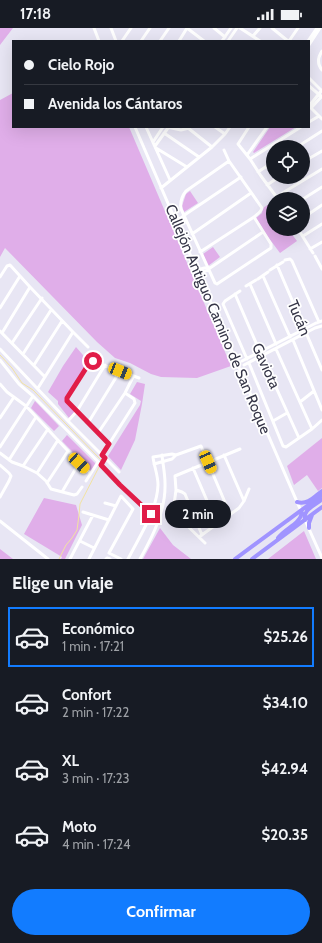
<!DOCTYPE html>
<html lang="es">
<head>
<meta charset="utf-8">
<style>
  :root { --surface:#171b24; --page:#242831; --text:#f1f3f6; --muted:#9ea1a6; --line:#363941; --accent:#127cff }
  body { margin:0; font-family:Cabin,sans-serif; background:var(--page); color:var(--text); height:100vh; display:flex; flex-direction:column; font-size:15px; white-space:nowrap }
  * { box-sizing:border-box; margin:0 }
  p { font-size:13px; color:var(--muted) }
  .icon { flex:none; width:22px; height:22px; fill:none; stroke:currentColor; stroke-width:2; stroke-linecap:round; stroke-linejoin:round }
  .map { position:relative; height:531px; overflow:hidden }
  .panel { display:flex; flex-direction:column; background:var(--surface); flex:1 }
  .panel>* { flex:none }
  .top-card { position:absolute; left:12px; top:12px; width:298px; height:88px; border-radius:0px; box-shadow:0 4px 16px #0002; display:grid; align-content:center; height:88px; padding:0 12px; background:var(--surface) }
  .controls { position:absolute; left:266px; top:112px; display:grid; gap:8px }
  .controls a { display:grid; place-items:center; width:44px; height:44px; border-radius:50%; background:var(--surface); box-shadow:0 4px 16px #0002; font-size:20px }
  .end { position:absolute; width:18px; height:18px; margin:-9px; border:5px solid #e11d48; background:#fff; box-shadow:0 0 0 2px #fff }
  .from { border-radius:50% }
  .bubble { position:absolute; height:28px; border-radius:14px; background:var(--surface); box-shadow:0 4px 16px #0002; font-size:13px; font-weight:700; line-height:28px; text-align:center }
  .car { position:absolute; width:12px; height:24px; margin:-12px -6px; border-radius:5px; box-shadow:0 0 3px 1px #0007; background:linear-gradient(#f5c518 24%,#345 0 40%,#f5c518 0 76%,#345 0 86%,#f5c518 0) }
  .top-card b { display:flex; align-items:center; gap:14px; height:38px; font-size:15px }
  .top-card b+b { border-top:1px solid var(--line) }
  .top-card i { width:10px; height:10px; background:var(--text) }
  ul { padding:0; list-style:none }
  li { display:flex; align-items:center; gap:12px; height:60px; margin:0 8px 6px; padding:0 4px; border:2px solid transparent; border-radius:0px }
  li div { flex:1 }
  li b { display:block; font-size:15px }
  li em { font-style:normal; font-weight:700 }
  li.active { border-color:var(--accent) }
  li>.icon { width:36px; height:36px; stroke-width:1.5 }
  h2 { padding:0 12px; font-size:18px; line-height:48px }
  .primary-button { display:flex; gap:8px; margin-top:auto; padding:8px 12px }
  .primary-button a { flex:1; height:46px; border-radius:24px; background:var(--accent); color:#fff; font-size:16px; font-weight:700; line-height:46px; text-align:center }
  .status { display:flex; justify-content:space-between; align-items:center; height:28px; padding:0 20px; background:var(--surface); direction:ltr }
  .status svg { height:11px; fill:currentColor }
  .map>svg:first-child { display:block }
  .green { fill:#e0aee9 }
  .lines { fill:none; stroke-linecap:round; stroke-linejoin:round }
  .stream { stroke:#f2e3a1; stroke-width:1 }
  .minor { stroke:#fff; stroke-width:3 }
  .major { stroke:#a094ff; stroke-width:4 }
  .route { stroke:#e11d48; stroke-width:5 }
  .labels { text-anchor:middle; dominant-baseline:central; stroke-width:3.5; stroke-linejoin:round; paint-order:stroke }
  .street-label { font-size:15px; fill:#353547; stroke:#fff }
</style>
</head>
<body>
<div class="status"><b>17:18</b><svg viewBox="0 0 49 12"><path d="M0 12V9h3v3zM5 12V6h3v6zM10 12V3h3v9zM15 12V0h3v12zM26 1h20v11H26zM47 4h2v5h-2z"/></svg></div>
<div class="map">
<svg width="322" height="531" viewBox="0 0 322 531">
  <rect width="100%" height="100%" fill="#e8e6f4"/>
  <path class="green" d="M0 0H13L0 17Z
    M13 65V99H129L231 338 197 350 161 349 151 346 130 335 115 330 97 314 5 220 0 229V72Z
    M270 99H296L254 125 253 124Z
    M190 163 198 175 184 184 182 178 186 166Z
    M269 176 273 181V201H288L297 213 280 225 268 209 256 190 262 185 263 180Z
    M213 219 220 229 208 238 203 226Z
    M76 319 89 334 65 372 75 384 69 390 58 376V373L48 364 63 338Z
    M137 354 145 356 142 376 135 412 121 442 108 428 140 377 141 373 130 366Z
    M35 373 59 398 54 403 31 380Z
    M67 407 96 436 91 443 62 413Z
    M322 410V460L318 463 307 447 294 457 287 438Z
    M44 470 76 477 82 497 65 531H61L62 529 24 506Z
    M160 500 173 517 191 531H143Z
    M304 503 316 531H268Z
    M0 521 13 531H0Z"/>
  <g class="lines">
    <path class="stream" d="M0 327 12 340 22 355 33 362 101 432V433
      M59 531 66 517 72 510 77 502 79 487 80 476 99 439"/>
    <path class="minor" d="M94 0 99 13
      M111 0 116 13
      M187 0 204 13
      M214 0 225 9
      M240 0 260 13
      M272 0 288 13
      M253 8 260 0
      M122 13 131 0
      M141 13 150 0
      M160 13 169 0
      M179 13 187 0
      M222 13 231 0
      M228 13 237 0
      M289 13 298 0
      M308 13 317 0
      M309 17 320 0
      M322 23C318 29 317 36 322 42
      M309 50 322 63
      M309 58 322 69
      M309 78 322 62
      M310 79 319 88
      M311 80 322 68
      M309 94 319 88 322 91
      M135 99 301 483
      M146 99 170 152
      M167 99 181 102 189 100
      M215 99 225 106
      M249 99 238 116 250 131
      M188 100 212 119
      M164 105 199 129
      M153 114 163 99
      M155 118 168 100
      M297 119 322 103
      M156 120 187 139
      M247 127 267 99
      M229 133 186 163C182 168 180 175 181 181L215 255 217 256 271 220V216L254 189
      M303 134 322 123
      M258 144 273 134
      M267 157 279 149
      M161 160 212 119 225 106 230 99
      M276 169 322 141
      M278 171 261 148 250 131 301 99
      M303 171 322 159
      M303 190 322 177
      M176 192 181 190 186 186 241 149
      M298 201 313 225
      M192 206 251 165
      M303 208 322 196
      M310 221 322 214
      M200 224 254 189C257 186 261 184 262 180L229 133 224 122
      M315 228 322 241
      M285 232 290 231 292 233 319 294
      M277 237 322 342
      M197 242 208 239
      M270 242 283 234
      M199 246 208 242 210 240 263 204
      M263 248 290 309
      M0 249 7 238 10 237 30 259
      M258 251 268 244
      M250 256 276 316
      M246 258 256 252
      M240 263 225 273 223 276 247 331
      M235 266 260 324 299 410
      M0 280 20 248
      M0 303 45 349
      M2 305 30 259 73 304 88 319
      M293 312 322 382
      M12 315 42 270
      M0 321 68 393 119 444
      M276 321 312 401
      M23 326 51 282
      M0 332 19 356 33 368 158 494
      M242 333 316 295 322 293
      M249 335 283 418 286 419 312 401 322 392
      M34 337 62 293
      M244 337 315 300 322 298
      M0 356 7 364 26 378 68 423 90 445
      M38 360 73 304
      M300 374 314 363
      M0 390 14 369
      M68 393 77 383 105 337
      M273 393 287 385
      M88 395 120 343
      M98 405 125 365 133 349
      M109 416 67 373V370L90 334 92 333 139 350
      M0 419 33 368
      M0 425 12 434 23 438 37 445 46 453 51 461 74 467 77 466 82 459
      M102 427 135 375 134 371 125 365
      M224 427 244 473
      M9 432 36 389
      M154 436 172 431 176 427 201 418 230 486
      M0 437 9 445 11 448 9 453 0 469
      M23 438 48 401
      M193 440 217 496
      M37 445 58 412
      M86 453 98 434
      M47 455 68 423
      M176 462 182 464 185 466 202 507
      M62 464 79 435
      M105 475 116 478
      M83 484 109 492
      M305 492 322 530
      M0 493 48 531
      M199 509 239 480 244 473 249 461
      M80 513 94 520
      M205 515 173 484 176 462 175 448 240 421
      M70 531 93 487
      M89 531 121 468 133 481 109 525 121 531
      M106 531 107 530 110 531
      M128 531C139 509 157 483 158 457 158 447 154 438 153 429L172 426 176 427
      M140 531C153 508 166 482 165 455 165 446 163 437 162 427"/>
    <path class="major" d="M297 474C308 477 314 469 322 463
      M305 492C303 482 312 479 320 473L321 468
      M309 500V495L312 487
      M278 510C285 500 299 497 302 485L301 483
      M235 531 322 467
      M252 531 322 479"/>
  </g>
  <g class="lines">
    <path class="route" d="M93 333 90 334 67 370V373L109 416 102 427 105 430 101 437 120 457 151 486"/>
  </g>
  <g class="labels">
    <g class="street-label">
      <text transform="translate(299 290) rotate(67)">Tucán</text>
      <text transform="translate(218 291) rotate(67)">Callejón Antiguo Camino de San Roque</text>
      <text transform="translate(266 338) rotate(66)">Gaviota</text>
    </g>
  </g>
</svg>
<div class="controls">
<a><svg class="icon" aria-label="locate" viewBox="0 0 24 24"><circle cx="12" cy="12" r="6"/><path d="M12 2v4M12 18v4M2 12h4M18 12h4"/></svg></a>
<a><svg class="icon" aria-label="layers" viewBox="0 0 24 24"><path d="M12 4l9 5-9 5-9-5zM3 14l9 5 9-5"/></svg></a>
</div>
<i class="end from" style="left:93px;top:333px"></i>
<i class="end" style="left:151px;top:486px"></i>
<div class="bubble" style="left:165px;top:472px;width:66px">2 min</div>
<i class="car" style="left:120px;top:343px;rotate:112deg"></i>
<i class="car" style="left:208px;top:434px;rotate:156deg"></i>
<i class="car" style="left:79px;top:435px;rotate:133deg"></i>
<div class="top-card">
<b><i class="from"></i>Cielo Rojo</b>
<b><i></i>Avenida los Cántaros</b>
</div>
</div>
<section class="panel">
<h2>Elige un viaje</h2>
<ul>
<li class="active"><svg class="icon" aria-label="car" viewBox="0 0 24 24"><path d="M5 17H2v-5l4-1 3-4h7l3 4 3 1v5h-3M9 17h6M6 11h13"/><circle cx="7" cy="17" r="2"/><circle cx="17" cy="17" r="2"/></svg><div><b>Económico</b><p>1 min · 17:21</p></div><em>$25.26</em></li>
<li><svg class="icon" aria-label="car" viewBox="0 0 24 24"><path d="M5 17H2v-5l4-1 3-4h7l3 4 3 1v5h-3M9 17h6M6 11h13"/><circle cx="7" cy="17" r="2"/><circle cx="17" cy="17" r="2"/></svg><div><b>Confort</b><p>2 min · 17:22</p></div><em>$34.10</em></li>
<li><svg class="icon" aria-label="car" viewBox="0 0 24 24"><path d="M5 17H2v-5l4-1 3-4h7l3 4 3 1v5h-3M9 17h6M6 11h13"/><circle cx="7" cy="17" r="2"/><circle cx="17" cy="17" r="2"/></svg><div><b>XL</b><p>3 min · 17:23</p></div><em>$42.94</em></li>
<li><svg class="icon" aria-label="car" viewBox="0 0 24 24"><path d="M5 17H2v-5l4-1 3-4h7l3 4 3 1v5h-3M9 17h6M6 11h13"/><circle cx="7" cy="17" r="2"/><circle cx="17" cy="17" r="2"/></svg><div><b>Moto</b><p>4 min · 17:24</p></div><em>$20.35</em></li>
</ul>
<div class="primary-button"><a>Confirmar</a></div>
</section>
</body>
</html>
